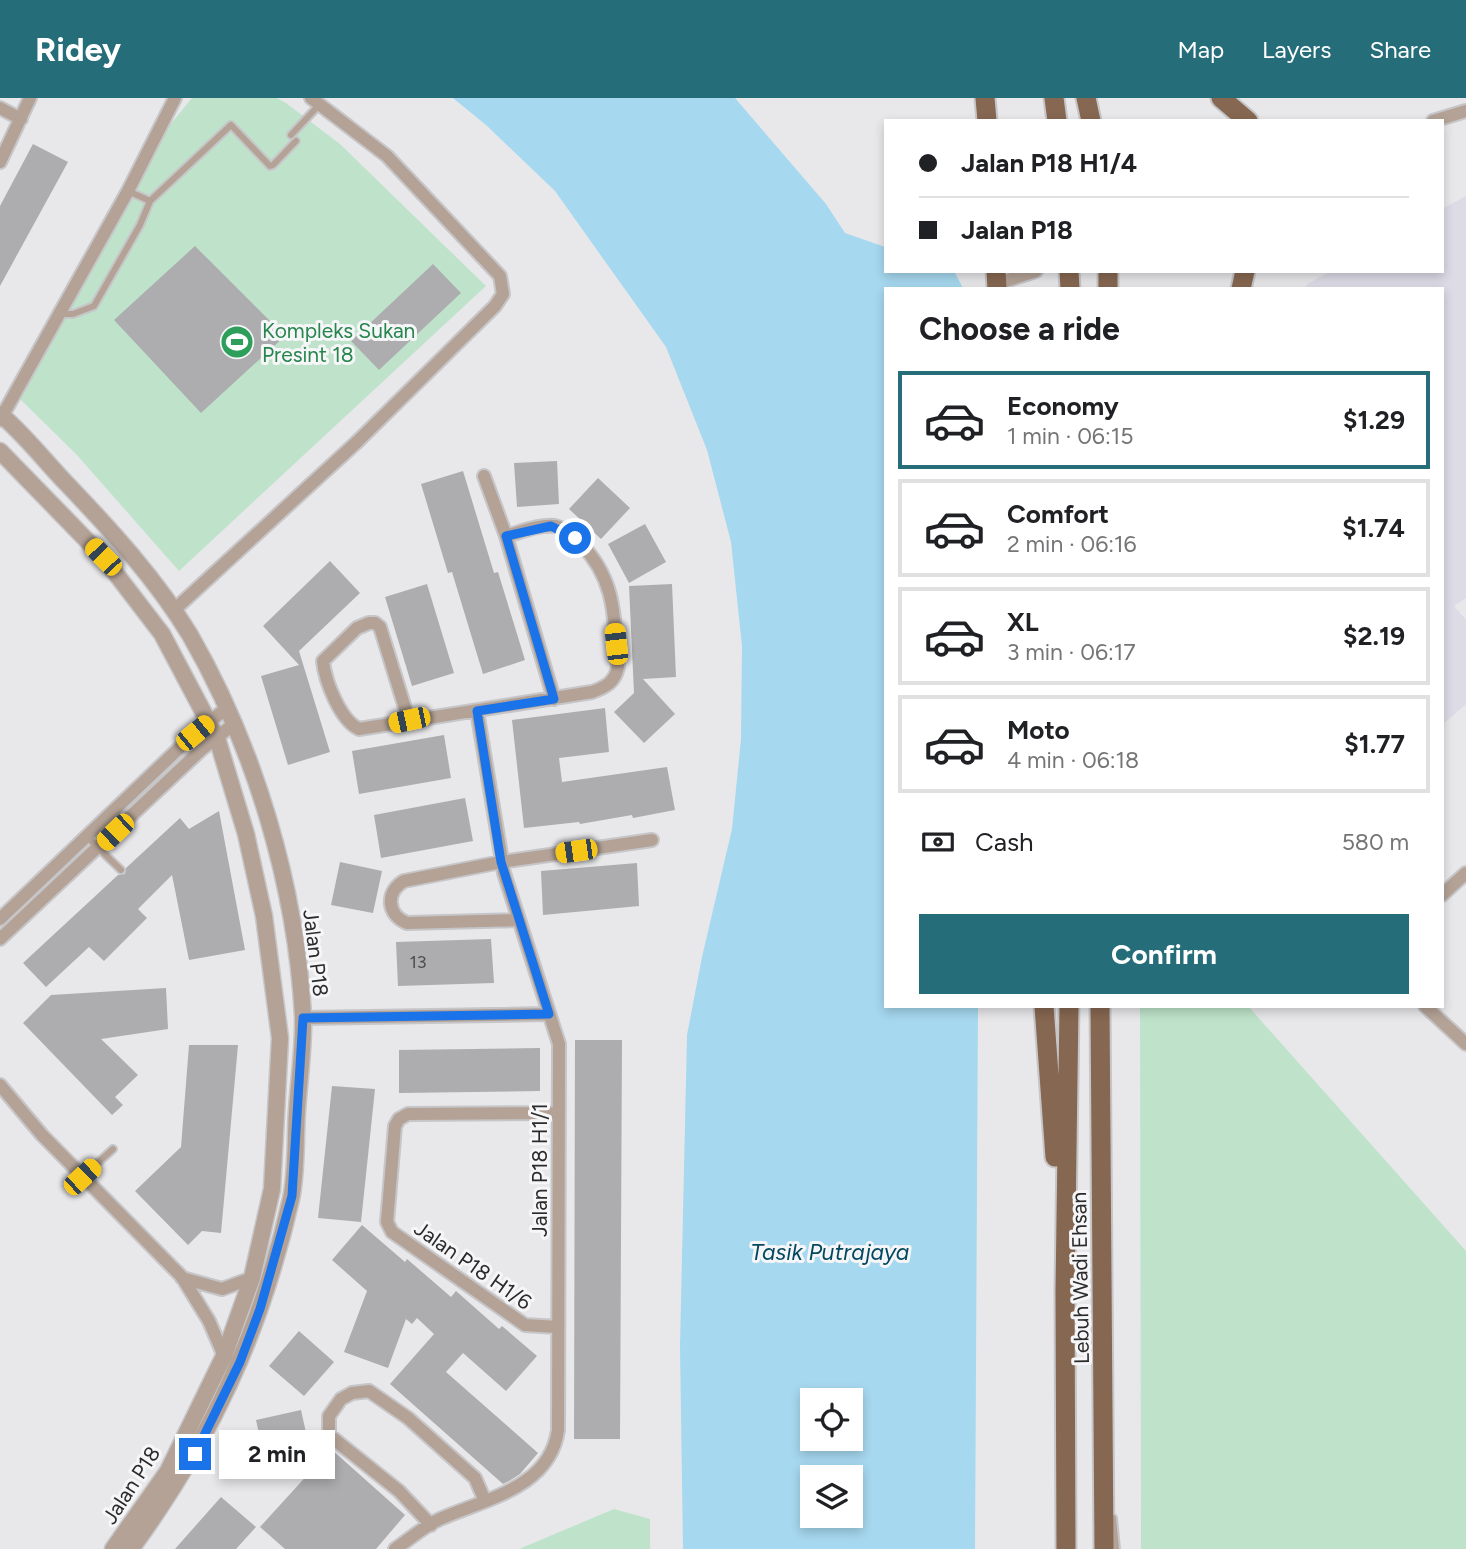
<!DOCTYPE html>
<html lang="en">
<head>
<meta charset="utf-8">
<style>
  :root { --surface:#fff; --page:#f2f2f2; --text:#202124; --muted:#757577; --line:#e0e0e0; --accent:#256d79 }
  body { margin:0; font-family:Figtree,sans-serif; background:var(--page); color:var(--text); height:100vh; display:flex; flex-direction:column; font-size:26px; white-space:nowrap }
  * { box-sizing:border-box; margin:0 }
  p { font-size:23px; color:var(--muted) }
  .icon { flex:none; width:38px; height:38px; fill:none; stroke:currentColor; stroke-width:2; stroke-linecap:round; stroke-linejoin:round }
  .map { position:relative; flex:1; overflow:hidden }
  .sheet { position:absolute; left:884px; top:189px; width:560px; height:721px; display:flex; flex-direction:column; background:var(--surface); border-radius:0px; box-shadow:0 4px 10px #0003 }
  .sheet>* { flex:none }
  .hud { position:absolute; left:884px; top:21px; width:560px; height:154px; border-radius:0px; box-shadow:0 4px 10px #0003; display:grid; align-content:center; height:154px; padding:0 35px; background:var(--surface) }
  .controls { position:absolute; left:800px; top:1290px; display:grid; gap:14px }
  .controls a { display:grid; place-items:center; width:63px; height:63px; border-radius:0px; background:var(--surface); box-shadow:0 4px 10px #0003; font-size:35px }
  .end { position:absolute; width:32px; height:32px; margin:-16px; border:9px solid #1a73e8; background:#fff; box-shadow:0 0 0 4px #fff }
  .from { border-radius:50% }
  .bubble { position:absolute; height:49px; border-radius:0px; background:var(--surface); box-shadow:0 4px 10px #0003; font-size:23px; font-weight:700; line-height:49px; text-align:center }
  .car { position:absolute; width:21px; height:42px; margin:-21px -10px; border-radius:9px; box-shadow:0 0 5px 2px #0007; background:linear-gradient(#f5c518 24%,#345 0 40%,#f5c518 0 76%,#345 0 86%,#f5c518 0) }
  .hud b { display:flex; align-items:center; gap:24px; height:66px; font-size:26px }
  .hud b+b { border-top:2px solid var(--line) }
  .hud i { width:18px; height:18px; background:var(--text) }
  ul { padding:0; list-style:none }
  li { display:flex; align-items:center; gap:21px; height:98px; margin:0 14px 10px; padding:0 21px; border:4px solid var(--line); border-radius:0px }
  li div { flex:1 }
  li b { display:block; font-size:26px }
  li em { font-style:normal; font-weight:700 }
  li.selected { border-color:var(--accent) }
  li>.icon { width:63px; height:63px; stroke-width:1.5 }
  h2 { padding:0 35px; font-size:32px; line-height:84px }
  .pay { display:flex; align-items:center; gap:18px; height:77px; padding:0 35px; font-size:26px }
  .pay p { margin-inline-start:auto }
  .button { display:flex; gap:14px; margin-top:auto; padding:14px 35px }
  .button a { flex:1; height:80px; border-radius:0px; background:var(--accent); color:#fff; font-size:28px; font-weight:700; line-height:80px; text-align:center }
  header { display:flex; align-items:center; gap:42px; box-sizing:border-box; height:98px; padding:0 35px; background:var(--accent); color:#fff }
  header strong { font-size:33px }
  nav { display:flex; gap:38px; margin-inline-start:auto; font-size:24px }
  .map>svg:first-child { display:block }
  .built { fill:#dcdbe6 }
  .green { fill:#bfe3ca }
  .water { fill:#a6d8ef; fill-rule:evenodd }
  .building { fill:#adadb0 }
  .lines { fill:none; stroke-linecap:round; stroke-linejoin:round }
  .service-casing { stroke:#c6c6c9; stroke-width:10 }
  .minor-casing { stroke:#c6c6c9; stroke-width:16 }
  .tertiary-casing { stroke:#c6c6c9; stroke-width:19 }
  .primary-casing { stroke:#c6c6c9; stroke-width:23 }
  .service { stroke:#b4a296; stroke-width:6 }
  .minor { stroke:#b4a296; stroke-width:12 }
  .tertiary { stroke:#b4a296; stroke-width:16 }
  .primary { stroke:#866751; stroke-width:19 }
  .route { stroke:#1a73e8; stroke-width:9 }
  .labels { text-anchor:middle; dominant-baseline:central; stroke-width:6; stroke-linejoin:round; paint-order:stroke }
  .number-label { font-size:18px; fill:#4c4c4d }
  .leisure-label { font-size:21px; fill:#27864d; stroke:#f6f5f8; text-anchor:start }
  .street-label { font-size:21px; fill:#2b2b2c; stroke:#f6f5f8 }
  .water-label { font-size:23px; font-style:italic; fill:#024960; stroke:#f6f5f8 }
</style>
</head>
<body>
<header>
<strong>Ridey</strong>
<nav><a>Map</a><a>Layers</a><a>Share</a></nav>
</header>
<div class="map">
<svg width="1466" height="1451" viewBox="0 0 1466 1451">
  <rect width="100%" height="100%" fill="#e8e8eb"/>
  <path class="built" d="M1466 98V500L1454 508 1466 522V606L1442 627V191H1306L1307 186 1331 173H1442V111Z"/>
  <path class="green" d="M192 0H277L286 5 340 46 486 188 179 473 76 356 20 301 169 28Z
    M1140 908H1248L1466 1153V1451H1141Z
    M614 1411 650 1421V1451H519Z"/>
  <path class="water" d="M453 0H735L826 106 845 135 885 149 886 173H954L963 190 886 191V908H978L975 1451H683L680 1248 687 937 702 859 732 731 741 641 742 548 731 444 707 352 666 249 555 93 486 27ZM812 1302H850V1340H812ZM812 1379H850V1418H812Z"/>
  <path class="building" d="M33 46 68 64 0 188V108Z
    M195 148 285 238 201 315 114 222Z
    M433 166 461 195 379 272 351 243Z
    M557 363 559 406 517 409 514 365Z
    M463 373 494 475 498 474 525 562 483 576 452 474 448 475 421 386Z
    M598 380 630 410 601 441 569 411Z
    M645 426 666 464 629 485 608 446Z
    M330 463 360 495 299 553 330 654 288 667 261 578 299 567 263 528Z
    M427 486 454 575 412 588 385 499Z
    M672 486 676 579 643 581 675 616 644 645 614 614 634 595 629 488Z
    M605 610 609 654 559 660 562 684 667 669 675 712 633 720 632 717 580 726 579 724 524 730 512 622Z
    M444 637 451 680 359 696 352 653Z
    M465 700 473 743 381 760 374 717Z
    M219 713 245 852 189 862 172 777 138 811 147 820 104 863 89 849 46 889 23 865 118 777 125 776 126 770 180 720 189 731Z
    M340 764 382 773 373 815 331 807Z
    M637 765 639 808 543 817 541 773Z
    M491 841 494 885 398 888 396 844Z
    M166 890 168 931 101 941 138 977 115 999 123 1007 112 1017 23 925 51 897Z
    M575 942H622L620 1341H574Z
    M189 947H238L221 1135 202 1133 188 1147 135 1093 181 1049Z
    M540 950V993L399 995V952Z
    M332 988 375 991 361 1124 318 1120Z
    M362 1127 405 1164 407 1161 451 1199 456 1193 499 1231 502 1228 537 1258 506 1293 463 1255 446 1274 538 1355 520 1376 509 1383 503 1386 390 1286 434 1236 417 1220 412 1226 406 1221 388 1270 344 1254 367 1193 332 1162Z
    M299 1233 334 1264 304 1298 269 1268Z
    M301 1312 311 1357 266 1367 256 1322Z
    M331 1351 405 1417 376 1451H285L260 1429Z
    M221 1399 256 1429 236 1451H175Z"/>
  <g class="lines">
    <defs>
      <path id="service" d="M291 37 320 6
        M128 93 150 103
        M61 216H73L94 208 140 127 150 103 231 27 270 68 273 67 296 43
        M86 738 121 772
        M82 1079 113 1051
        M1113 1420 1116 1451"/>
      <path id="minor" d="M0 10 21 21
        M1433 23 1466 13
        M0 64 30 0
        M996 186 1036 173
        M0 322 128 93 175 0
        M484 378 506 438 554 601
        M173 513 358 343 495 208 503 196 500 178 387 58 311 0
        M409 623 380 529 375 525H369L357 530 323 563C325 583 340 622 359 631L592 594C606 589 615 584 618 569 614 522 617 483 581 446 574 439 565 430 555 428 539 426 521 434 506 438
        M1442 797 1466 775
        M0 821 195 635 227 610
        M518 822 407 825C387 817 385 794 404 783L501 764 652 742
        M0 841 202 651 234 626
        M1425 908 1466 946
        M303 920 549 916
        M0 987 42 1037 182 1179 209 1223 224 1258
        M182 1180 222 1191 252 1180
        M558 1229 525 1227 392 1134 387 1124 395 1028 399 1021 408 1016 558 1015
        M431 1427 399 1393 329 1337V1318L341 1301 352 1295 369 1293 408 1320 475 1380 485 1403
        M395 1451C410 1441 424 1428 440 1421 485 1401 550 1390 558 1332L559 946 504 775 477 613"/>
      <path id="tertiary" d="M0 316C24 336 44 362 66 385 111 432 156 481 190 537 255 650 296 788 303 918 304 949 299 982 297 1013 295 1041 297 1073 291 1101 261 1233 211 1342 131 1451
        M0 353 103 459 162 536 217 640 246 736 264 818 280 940 272 1091 252 1180 224 1258 168 1373 113 1451"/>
      <path id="primary" d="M985 0 987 23
        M1054 0 1057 23
        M1086 0 1091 23
        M1221 0 1248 23
        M996 173 997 191
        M1069 173 1070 191
        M1108 191V173
        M1241 191 1245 173
        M1044 908 1055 1059
        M1100 908 1104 1451
        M1066 1451 1065 1193 1069 908"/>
    </defs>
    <use href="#service" class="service-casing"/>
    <use href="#minor" class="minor-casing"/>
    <use href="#tertiary" class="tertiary-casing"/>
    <use href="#primary" class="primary-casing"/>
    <use href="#service" class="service"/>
    <use href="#minor" class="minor"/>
    <use href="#tertiary" class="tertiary"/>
    <use href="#primary" class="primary"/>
  </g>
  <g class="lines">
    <path class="route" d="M195 1356 240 1264 260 1211 292 1098 303 920 549 916 501 764 477 613 554 601 506 438 551 428 575 440"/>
  </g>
  <defs>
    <symbol id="stadium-disc" viewBox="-11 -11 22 22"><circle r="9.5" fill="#2e9e5b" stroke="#f6f5f8"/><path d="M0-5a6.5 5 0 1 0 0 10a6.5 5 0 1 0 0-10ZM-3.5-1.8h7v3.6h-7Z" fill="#fff"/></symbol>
  </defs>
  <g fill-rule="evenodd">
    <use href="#stadium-disc" x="218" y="225" width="38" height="38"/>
  </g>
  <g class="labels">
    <g class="number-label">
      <text x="418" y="864">13</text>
    </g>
    <g class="leisure-label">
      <text x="262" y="232">Kompleks Sukan<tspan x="262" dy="24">Presint 18</tspan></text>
    </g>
    <g class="street-label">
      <text transform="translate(316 855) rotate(83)">Jalan P18</text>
      <text transform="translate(539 1072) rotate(-90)">Jalan P18 H1/1</text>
      <text transform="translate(473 1167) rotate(35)">Jalan P18 H1/6</text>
      <text transform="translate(1080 1180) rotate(-91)">Lebuh Wadi Ehsan</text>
      <text transform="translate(131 1387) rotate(-57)">Jalan P18</text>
    </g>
    <g class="water-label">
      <text x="830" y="1154">Tasik Putrajaya</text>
    </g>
  </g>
</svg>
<div class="controls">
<a><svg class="icon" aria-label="locate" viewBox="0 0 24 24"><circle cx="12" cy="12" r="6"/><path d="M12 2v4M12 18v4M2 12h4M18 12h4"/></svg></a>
<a><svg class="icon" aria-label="layers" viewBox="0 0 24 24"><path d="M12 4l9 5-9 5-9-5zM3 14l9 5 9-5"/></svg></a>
</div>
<i class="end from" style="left:575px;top:440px"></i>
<i class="end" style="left:195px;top:1356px"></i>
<div class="bubble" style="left:219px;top:1332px;width:116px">2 min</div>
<i class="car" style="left:103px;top:459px;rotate:316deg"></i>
<i class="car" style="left:616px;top:546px;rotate:354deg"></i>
<i class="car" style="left:409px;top:622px;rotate:258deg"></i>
<i class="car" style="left:195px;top:635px;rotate:51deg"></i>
<i class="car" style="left:115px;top:734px;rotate:226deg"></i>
<i class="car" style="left:576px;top:753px;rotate:262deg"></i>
<i class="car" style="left:82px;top:1079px;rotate:47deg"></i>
<div class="hud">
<b><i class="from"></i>Jalan P18 H1/4</b>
<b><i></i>Jalan P18</b>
</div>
<section class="sheet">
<h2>Choose a ride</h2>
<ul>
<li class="selected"><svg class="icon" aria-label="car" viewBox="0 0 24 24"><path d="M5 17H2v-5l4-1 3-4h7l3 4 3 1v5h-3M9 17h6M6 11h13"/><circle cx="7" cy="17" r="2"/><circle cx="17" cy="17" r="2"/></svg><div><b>Economy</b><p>1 min · 06:15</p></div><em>$1.29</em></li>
<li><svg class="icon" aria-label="car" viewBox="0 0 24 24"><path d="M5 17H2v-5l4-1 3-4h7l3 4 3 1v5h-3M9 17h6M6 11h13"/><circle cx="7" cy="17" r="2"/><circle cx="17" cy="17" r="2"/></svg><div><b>Comfort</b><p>2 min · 06:16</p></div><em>$1.74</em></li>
<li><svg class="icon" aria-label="car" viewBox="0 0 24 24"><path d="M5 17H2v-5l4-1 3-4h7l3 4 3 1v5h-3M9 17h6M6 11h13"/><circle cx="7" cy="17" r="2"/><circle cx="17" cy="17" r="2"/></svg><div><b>XL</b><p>3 min · 06:17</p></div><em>$2.19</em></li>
<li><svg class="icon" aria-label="car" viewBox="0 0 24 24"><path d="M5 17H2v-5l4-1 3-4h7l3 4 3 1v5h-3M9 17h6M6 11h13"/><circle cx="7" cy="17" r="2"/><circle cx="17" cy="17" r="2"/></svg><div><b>Moto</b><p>4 min · 06:18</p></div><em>$1.77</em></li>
</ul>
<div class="pay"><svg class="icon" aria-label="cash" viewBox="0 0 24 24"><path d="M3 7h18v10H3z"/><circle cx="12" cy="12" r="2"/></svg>Cash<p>580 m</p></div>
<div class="button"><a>Confirm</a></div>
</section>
</div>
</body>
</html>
